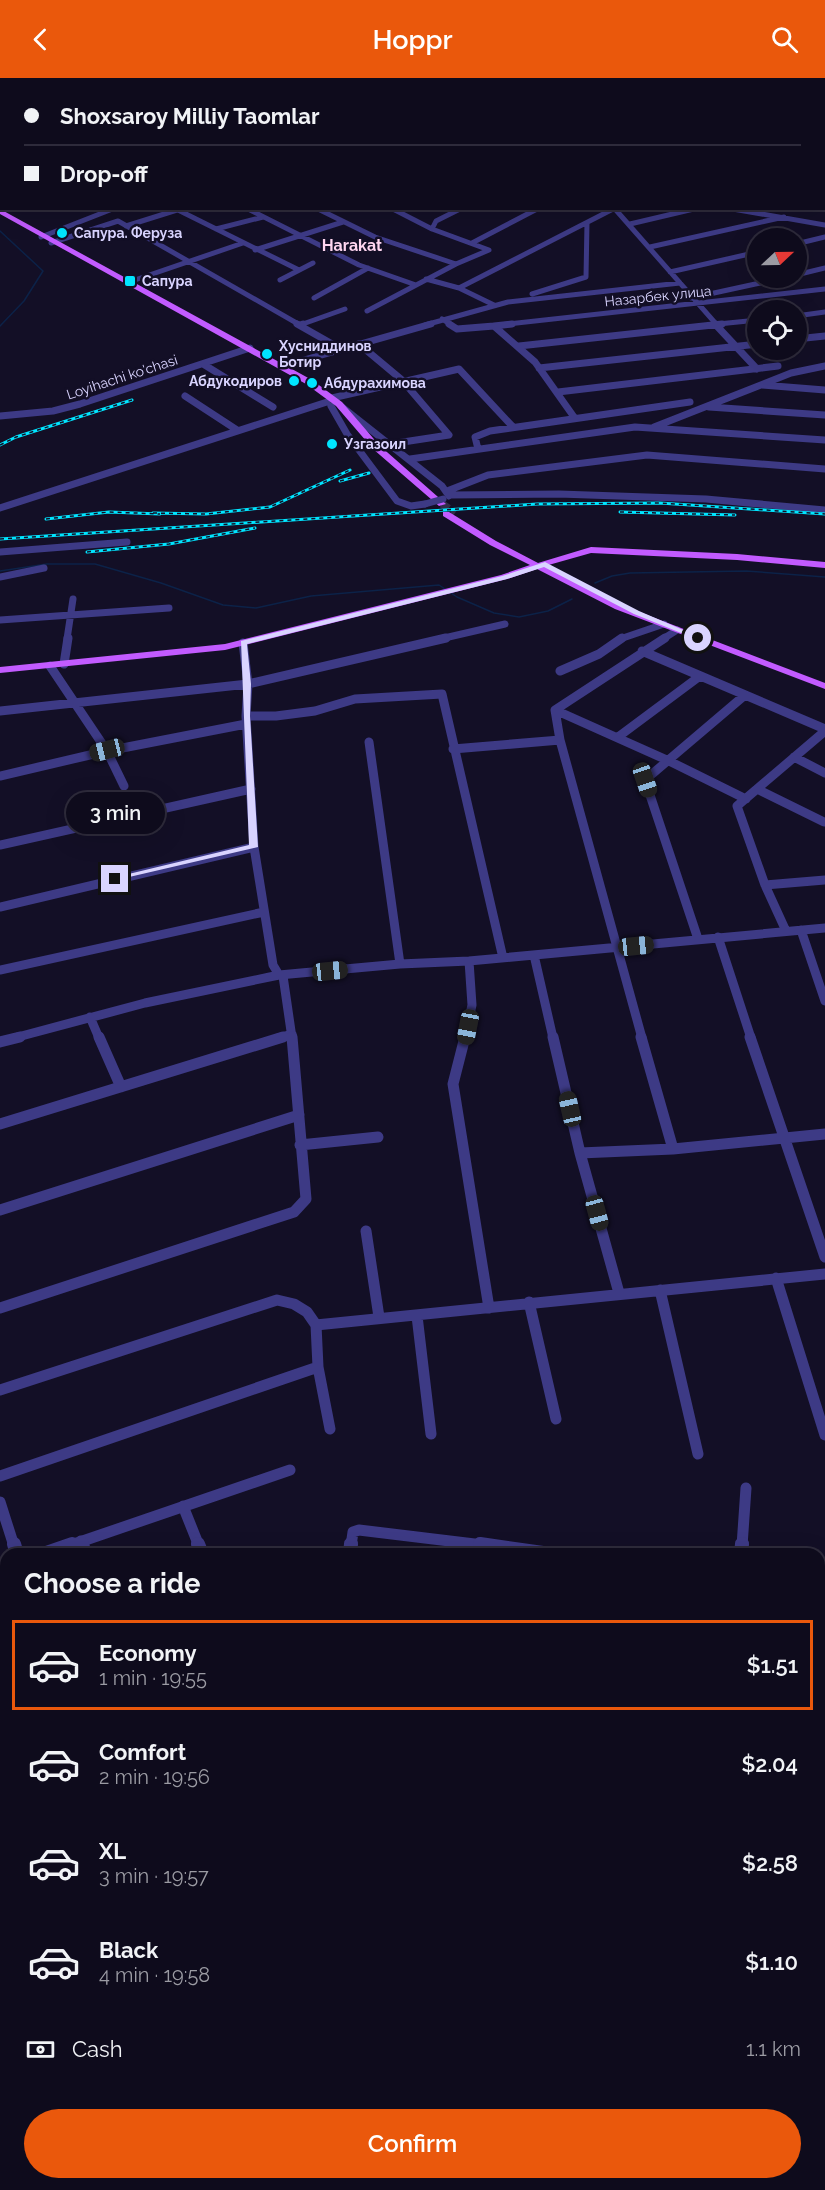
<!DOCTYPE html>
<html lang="en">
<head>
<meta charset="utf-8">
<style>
  :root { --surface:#0e0b1c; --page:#1c1929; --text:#f1f3f6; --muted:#9b9ba3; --line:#2e2b3b; --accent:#ea580c }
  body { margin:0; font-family:Raleway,sans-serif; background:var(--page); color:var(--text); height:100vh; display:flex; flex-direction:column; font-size:22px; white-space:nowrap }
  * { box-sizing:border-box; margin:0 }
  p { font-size:20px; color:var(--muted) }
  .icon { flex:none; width:33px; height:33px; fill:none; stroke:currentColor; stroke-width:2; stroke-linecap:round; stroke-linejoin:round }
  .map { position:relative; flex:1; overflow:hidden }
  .panel { position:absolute; left:0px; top:1470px; width:825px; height:642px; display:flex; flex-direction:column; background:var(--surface); border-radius:18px 18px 0 0; box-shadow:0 6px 24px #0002,0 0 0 2px var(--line) }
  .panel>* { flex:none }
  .guide { position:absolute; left:0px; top:0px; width:825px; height:132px; box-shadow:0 6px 24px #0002,0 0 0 2px var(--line); display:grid; align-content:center; height:132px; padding:0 24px; background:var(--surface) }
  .needle { width:39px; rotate:68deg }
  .buttons { position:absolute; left:747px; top:150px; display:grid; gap:12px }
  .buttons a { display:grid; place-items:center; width:60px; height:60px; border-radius:50%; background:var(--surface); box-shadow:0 6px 24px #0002,0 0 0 2px var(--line); font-size:30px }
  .end { position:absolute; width:27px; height:27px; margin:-14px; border:8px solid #d9d4ff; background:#111; box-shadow:0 0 0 3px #111 }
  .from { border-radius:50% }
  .bubble { position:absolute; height:42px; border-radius:21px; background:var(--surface); box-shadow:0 6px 24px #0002,0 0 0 2px var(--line); font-size:20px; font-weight:600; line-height:42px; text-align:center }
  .car { position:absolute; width:18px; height:36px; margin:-18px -9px; border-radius:8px; box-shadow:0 0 4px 2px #0007; background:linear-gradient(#222 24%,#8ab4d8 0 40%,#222 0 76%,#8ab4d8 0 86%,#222 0) }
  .guide b { display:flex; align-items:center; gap:21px; height:57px; font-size:22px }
  .guide b+b { border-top:2px solid var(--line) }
  .guide i { width:15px; height:15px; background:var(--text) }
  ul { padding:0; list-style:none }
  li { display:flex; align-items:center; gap:18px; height:90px; margin:0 12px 9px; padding:0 12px; border:3px solid transparent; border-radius:0px }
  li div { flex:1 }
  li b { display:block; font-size:22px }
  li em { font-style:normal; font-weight:600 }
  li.on { border-color:var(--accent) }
  li>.icon { width:54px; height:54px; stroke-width:1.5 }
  h2 { padding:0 24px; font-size:27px; line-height:72px }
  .pay { display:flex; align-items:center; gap:15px; height:66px; padding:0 24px; font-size:22px }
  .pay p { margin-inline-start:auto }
  .primary-button { display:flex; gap:12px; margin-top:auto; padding:12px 24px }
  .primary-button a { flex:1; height:69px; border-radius:36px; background:var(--accent); color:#fff; font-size:24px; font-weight:600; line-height:69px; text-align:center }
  header { display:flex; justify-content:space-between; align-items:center; height:78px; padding:0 24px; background:var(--accent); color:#fff; font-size:27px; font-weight:600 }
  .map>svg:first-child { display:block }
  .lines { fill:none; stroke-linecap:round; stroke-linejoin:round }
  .stream { stroke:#0c2248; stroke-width:1.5 }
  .major-tunnel { stroke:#312d47; stroke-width:8; stroke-dasharray:8 4; stroke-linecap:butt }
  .minor-far4 { stroke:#3d3a85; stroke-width:5 }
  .minor-far3 { stroke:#3d3a85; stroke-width:7 }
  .minor-far2 { stroke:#3d3a85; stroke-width:9 }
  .minor-far1 { stroke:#3d3a85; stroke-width:11 }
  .minor { stroke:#3d3a85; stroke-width:14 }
  .major { fill:#c25bff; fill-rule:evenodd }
  .rail-casing { stroke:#00e5ff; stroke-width:3 }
  .rail { stroke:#130f26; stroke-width:1.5; stroke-dasharray:4; stroke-linecap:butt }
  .minor-bridge { stroke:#3d3a85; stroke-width:7 }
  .route { fill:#d9d4ff }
  .poi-dot { fill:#00e5ff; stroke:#130f26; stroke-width:2 }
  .labels { text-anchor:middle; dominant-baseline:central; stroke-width:5; stroke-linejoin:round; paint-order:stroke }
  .far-poi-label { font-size:14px; font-weight:bold; fill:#d9d4ff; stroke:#130f26; text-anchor:start }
  .far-street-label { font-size:14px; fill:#d9d4ff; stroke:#130f26 }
  .far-quarter-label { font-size:16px; font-weight:bold; fill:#ffd6f0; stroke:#130f26 }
</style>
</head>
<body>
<header><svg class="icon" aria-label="back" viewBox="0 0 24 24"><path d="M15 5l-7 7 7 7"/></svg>Hoppr<svg class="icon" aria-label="search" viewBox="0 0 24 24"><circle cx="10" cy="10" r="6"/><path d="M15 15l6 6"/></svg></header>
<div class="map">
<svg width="825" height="2112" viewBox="0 0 825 2112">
  <rect width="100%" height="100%" fill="#130f26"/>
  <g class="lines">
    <path class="stream" d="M141 0 151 2
      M801 2 804 0
      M0 153 43 193 24 223 0 248
      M0 493 47 486H95L161 505 223 527 256 530 311 518 439 507 457 519 494 535 519 539 548 533 572 521
      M595 505 612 498 630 495 746 493 825 499"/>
    <path class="major-tunnel" d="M442 426 455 435"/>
    <path class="minor-far4" d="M36 0 44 2
      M292 0 299 2
      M536 0 544 2
      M310 2 312 0
      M377 2 379 0
      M437 2 439 0
      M579 2 581 0
      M174 130 299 192
      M246 130 359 187 416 207
      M316 130 375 159 456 186
      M391 130 432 151
      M727 130 825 147
      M615 131 717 247
      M630 146 698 130
      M126 148 177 132
      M216 151 263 139
      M41 159 115 130
      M51 165 118 143 300 247
      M472 165 539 130
      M796 166 825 159
      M650 169 784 139
      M255 172 343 144
      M670 194 758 174
      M796 197 825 190
      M426 201 459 210 494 227
      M280 202 313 185
      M129 204 243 165
      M459 210 615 130
      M532 216 586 199 587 145
      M314 220 368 190
      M691 220 783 200
      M367 233 456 186 489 172 432 151 436 143 462 130
      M796 238 825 234
      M442 241 452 247
      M300 247 345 231
      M425 247 508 224 680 205
      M499 247 825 211
      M708 247 758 242"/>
    <path class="minor-far3" d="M297 246 341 271
      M449 246 457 251 494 248 535 284 574 339
      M715 246 757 291
      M300 247 303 246
      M494 248 512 246
      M796 261 825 258
      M359 266 402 302 449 357 390 366
      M519 268 722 246
      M203 286 273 329
      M283 288 431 246
      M539 290 758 266
      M762 307 825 312
      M558 314 778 288
      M185 318 237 352
      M332 320 459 291 513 349
      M331 328 347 356 397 423 411 428 425 426
      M342 329 442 408 449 418
      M709 329 825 337
      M0 338 53 333 80 326 250 270
      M654 349 791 295 825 288
      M478 371 475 359 490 353 690 324
      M410 381 635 349 825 362
      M447 413 488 397 647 377 825 391
      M449 417 559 416 706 421 825 432
      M0 430 327 324
      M0 474 127 464
      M0 499 44 490
      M0 542 169 530
      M67 561 73 521
      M440 561 505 546
      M620 561 664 546
      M663 561 677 552"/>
    <path class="minor-far2" d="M243 565 248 606 246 638 254 769 273 887 279 897 400 886 469 883 825 850
      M642 573 825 651
      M64 586 68 560
      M50 588 107 673 124 708
      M560 593 599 576 622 560
      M555 632 667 682 746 721
      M0 633 248 606 446 560
      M246 638H276L315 633 355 621 442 616 503 880
      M618 659 700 598
      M369 664 400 886
      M453 671 560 662
      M794 679 825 695
      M0 698 107 673 246 646
      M757 711 824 744
      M0 767 251 711
      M765 807 825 802
      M0 829 254 769
      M801 852 825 923
      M786 853 765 807 737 728 825 653
      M718 859 751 960
      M698 861 645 702 745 617
      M534 877 553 960
      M0 892 264 834
      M283 898 292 960
      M90 939 99 960
      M14 960 145 925 279 897
      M278 960 292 956
      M465 960 472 927 469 883
      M642 960 560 662 555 632 665 560"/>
    <path class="minor-far1" d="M99 959 121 1009
      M465 959 453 1006 489 1230
      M553 959 580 1075 619 1215
      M641 959 673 1071
      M750 959 825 1179
      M0 964 20 959
      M0 1046 283 959
      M300 1067 378 1059
      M580 1075 673 1071 825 1056
      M0 1132 299 1037
      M366 1153 379 1239
      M776 1200 825 1357
      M660 1212 698 1376
      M529 1224 556 1341
      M0 1230 294 1134 306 1121 292 959
      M417 1238 431 1356
      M316 1247 825 1196
      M0 1312 277 1222 294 1226 307 1234 316 1247 318 1289 330 1351
      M0 1398 318 1289
      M0 1424 14 1468
      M183 1428 199 1468
      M81 1463 82 1468
      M68 1468 290 1392
      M351 1468 353 1454 359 1452 491 1468
      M742 1468 746 1410"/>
    <path class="minor" d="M14 1466 17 1476
      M82 1466 85 1476
      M198 1466 202 1476
      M480 1466 550 1476
      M43 1476 72 1466
      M350 1476 351 1466
      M741 1476 742 1466
      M0 1492 6 1489
      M819 1516 825 1517
      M819 1701 825 1702
      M113 2106V2112
      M258 2106V2112"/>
    <path class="major" d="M759 0H765L766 2H760Z
      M824 13H825V17H824Z
      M0 131 312 302 342 324 379 367 446 426 439 428 373 371 336 328 306 306 0 136Z
      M443 434H449L496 463 538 485 591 469 737 476 825 484V490L737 482 591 475 545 488 621 527 825 605V611L615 531 537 491 507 501 225 572 0 595V589L225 566 501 497 530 487 490 467 443 438Z"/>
    <defs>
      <path id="rail" d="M0 367 16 359 132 322
        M340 403 369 395
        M620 434 735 437
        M153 435 206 436 270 429 350 392
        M46 441 109 434 160 436
        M0 461 537 426 660 425 825 436
        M87 474 169 466 255 450"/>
    </defs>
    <use href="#rail" class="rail-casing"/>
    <use href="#rail" class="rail"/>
    <path class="minor-bridge" d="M425 426 443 421"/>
  </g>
  <path class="route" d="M545 484 639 533 702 560 696 561 634 536 544 489 507 501 247 566 251 606 250 638 258 769 112 803V800L249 767 241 563 502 498Z"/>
  <g class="poi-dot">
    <circle cx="62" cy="155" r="6"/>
    <rect x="124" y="197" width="12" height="12" rx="3"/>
    <circle cx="267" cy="276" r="6"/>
    <circle cx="294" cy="303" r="6"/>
    <circle cx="312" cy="305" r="6"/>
    <circle cx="332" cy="366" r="6"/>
  </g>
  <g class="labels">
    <g class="far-poi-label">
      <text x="74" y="155">Сапура. Феруза</text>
      <text x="142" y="203">Сапура</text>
      <text x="279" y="268">Хусниддинов<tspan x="279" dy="16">Ботир</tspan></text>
      <text x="282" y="303" text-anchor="end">Абдукодиров</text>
      <text x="324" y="305">Абдурахимова</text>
      <text x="344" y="366">Узгазоил</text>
    </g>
    <g class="far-street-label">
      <text transform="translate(658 218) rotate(-6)">Назарбек улица</text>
      <text transform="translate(122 299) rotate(-18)">Loyihachi ko'chasi</text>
    </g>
    <g class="far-quarter-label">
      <text x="352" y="167">Harakat</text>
    </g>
  </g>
</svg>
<div class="buttons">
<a><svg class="needle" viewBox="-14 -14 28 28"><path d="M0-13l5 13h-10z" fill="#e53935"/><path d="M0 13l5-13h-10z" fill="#9b9ba3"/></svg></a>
<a><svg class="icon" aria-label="locate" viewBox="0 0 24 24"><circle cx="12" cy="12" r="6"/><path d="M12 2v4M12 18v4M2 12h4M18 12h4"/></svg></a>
</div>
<i class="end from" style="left:698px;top:560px"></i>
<i class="end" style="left:115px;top:801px"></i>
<div class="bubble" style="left:66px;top:714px;width:99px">3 min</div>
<i class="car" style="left:107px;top:672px;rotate:256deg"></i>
<i class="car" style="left:645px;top:702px;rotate:161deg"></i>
<i class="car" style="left:636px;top:868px;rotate:84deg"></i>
<i class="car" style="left:330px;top:893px;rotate:84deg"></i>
<i class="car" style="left:468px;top:949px;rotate:191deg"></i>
<i class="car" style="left:570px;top:1031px;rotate:347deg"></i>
<i class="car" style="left:597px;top:1135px;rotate:165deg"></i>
<div class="guide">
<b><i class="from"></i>Shoxsaroy Milliy Taomlar</b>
<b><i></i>Drop-off</b>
</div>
<section class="panel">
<h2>Choose a ride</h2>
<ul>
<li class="on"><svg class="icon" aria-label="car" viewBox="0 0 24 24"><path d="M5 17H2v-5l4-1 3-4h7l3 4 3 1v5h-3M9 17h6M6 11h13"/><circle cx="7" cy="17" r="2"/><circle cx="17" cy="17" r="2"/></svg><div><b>Economy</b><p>1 min · 19:55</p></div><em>$1.51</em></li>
<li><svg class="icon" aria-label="car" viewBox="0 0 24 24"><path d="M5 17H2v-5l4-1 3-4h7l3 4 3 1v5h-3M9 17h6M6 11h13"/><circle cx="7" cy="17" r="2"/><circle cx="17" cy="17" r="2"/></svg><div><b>Comfort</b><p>2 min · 19:56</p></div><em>$2.04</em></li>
<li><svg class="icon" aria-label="car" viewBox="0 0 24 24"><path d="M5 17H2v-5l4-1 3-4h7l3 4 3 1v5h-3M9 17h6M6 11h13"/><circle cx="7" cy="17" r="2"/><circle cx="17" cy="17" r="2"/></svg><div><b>XL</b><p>3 min · 19:57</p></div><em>$2.58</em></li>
<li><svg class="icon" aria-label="car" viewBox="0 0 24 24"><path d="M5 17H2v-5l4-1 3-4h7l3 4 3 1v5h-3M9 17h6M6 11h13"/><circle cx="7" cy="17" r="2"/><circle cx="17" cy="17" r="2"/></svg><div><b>Black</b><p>4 min · 19:58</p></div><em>$1.10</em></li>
</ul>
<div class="pay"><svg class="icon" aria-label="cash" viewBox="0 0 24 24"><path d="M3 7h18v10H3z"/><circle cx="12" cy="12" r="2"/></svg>Cash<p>1.1 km</p></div>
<div class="primary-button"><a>Confirm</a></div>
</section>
</div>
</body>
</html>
